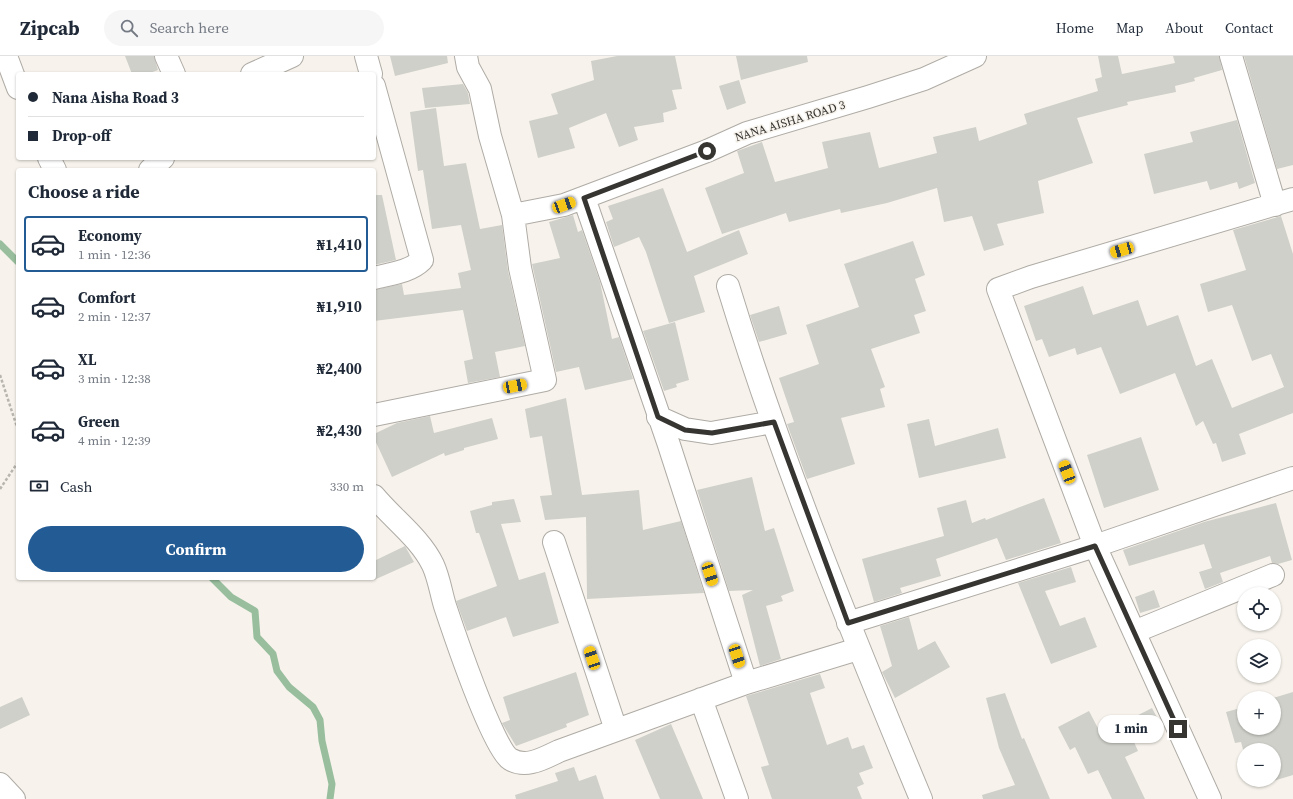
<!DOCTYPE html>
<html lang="en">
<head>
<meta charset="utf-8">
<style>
  :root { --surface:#fff; --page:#f6f6f7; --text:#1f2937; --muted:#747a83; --line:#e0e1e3; --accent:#235c94 }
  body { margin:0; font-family:"Source Serif 4",serif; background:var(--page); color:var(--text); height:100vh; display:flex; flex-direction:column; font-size:15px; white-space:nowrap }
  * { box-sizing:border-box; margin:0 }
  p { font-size:13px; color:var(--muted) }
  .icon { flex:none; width:22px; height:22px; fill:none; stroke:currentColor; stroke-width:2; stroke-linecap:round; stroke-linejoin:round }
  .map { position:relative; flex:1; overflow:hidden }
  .sheet { position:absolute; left:16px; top:112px; width:360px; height:412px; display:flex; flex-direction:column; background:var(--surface); border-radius:4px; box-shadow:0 1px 3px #0004 }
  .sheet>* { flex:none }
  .guide { position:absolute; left:16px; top:16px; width:360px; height:88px; border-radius:4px; box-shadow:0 1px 3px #0004; display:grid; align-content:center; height:88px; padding:0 12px; background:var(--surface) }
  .buttons { position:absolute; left:1237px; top:531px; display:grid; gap:8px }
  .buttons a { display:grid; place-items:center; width:44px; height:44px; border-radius:50%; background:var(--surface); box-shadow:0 1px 3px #0004; font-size:20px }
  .end { position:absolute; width:18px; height:18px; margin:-9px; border:5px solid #373532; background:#fff; box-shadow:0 0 0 2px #fff }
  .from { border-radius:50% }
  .bubble { position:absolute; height:28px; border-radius:14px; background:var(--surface); box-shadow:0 1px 3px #0004; font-size:13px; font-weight:700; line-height:28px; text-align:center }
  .car { position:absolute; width:12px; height:24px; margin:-12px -6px; border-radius:5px; box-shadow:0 0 3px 1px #0007; background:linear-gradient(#f5c518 24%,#345 0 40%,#f5c518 0 76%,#345 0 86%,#f5c518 0) }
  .guide b { display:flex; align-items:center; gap:14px; height:38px; font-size:15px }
  .guide b+b { border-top:1px solid var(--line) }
  .guide i { width:10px; height:10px; background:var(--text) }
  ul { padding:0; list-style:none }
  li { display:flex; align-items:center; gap:12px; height:56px; margin:0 8px 6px; padding:0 4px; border:2px solid transparent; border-radius:4px }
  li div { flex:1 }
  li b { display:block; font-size:15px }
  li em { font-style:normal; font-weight:700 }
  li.on { border-color:var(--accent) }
  li>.icon { width:36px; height:36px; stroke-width:1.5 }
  h2 { padding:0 12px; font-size:18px; line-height:48px }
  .pay { display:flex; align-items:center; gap:10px; height:44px; padding:0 12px; font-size:15px }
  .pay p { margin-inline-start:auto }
  .primary-button { display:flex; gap:8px; margin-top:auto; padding:8px 12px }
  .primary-button a { flex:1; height:46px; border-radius:24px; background:var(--accent); color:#fff; font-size:16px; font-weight:700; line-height:46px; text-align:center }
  header { display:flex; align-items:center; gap:24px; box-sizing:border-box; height:56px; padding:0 20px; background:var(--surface); border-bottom:1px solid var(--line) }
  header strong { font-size:19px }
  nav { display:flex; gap:22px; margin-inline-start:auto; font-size:14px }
  .search { width:280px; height:36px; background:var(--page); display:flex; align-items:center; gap:10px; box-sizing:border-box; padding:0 14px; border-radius:22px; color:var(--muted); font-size:15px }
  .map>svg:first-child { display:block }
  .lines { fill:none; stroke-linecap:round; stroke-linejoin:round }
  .stream { stroke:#98be9d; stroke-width:7 }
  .building { fill:#cfd0c9 }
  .minor-casing { stroke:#afaba5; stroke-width:24 }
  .path { stroke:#b8b5af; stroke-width:2.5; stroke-dasharray:3 2; stroke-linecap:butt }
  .minor { stroke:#fff; stroke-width:22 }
  .route { stroke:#373532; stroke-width:5 }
  .labels { text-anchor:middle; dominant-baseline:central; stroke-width:3; stroke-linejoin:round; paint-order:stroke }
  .street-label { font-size:12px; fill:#373532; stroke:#f7f3ec }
</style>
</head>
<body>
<header>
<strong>Zipcab</strong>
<div class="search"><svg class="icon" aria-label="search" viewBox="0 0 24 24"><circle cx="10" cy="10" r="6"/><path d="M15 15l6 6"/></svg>Search here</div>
<nav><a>Home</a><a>Map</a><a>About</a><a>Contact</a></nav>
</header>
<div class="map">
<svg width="1293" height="743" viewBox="0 0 1293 743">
  <rect width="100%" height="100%" fill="#f7f3ec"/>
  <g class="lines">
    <path class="stream" d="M0 188 18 206
      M212 522 231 541 255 555 257 581 273 598 277 615 289 631 313 651 320 664 322 685 332 728 330 743"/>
  </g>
  <path class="building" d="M125 0H154L158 14 147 18H132Z
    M390 0H447L448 7 395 20Z
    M617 0H675L682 33 672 34 677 53 663 57 664 66 634 71 638 84 619 91 606 57 569 72 575 92 538 102 529 65 558 58 551 38 594 24 591 5Z
    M736 0H807L808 6 741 24Z
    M1098 0H1118L1122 18 1175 7 1173 0H1219L1222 14 1194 22 1195 25 1175 30 1176 36 1127 46 1128 49 1077 62 1093 107 1038 125 1044 157 997 168 1004 189 984 195 972 160 944 166 937 132 887 147 841 157 840 153 789 166 786 157 722 178 705 132 744 117 737 95 762 86 775 126 828 112 822 86 870 76 879 112 937 97 933 81 976 71 979 85 1027 68 1024 58 1098 35 1095 23 1102 21Z
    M1244 0H1293V109L1277 113Z
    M739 24 746 47 727 54 719 30Z
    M463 28 468 37 470 48 425 52 422 32Z
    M436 52 444 110 466 107 480 173 502 169 508 215 525 290 495 296 500 321 468 327 464 305 473 303 463 254 374 265V234L402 228 404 239 461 232 458 217 471 214 461 169 432 173 423 114 418 115 410 56Z
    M1237 64 1255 127 1239 133 1237 126 1210 134 1207 125 1154 138 1144 98 1193 86 1190 76Z
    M663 132 687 196 739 174 748 198 694 220 705 256 669 267 646 196 639 181 614 191 606 166 613 163 608 150Z
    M374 139H382L396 204 374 209Z
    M573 159 578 176 582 174 600 226 612 283 619 281 633 323 585 334 579 311 556 316 532 208 560 202 549 166Z
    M1281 160 1293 198V357L1239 378 1246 398 1222 406 1216 387 1213 388 1203 365 1196 370 1175 317 1120 338 1101 291 1077 299 1075 292 1049 301 1042 283 1036 285 1024 250 1083 230 1093 259 1138 244 1147 270 1178 259 1196 310 1212 303 1232 352 1284 331 1271 298 1252 305 1232 249 1208 256 1200 228 1246 214 1233 174Z
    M913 185 925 219 915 223 926 255 914 259 920 277 871 293 885 331 880 333 885 351 841 362 855 408 807 423 787 368 794 366 779 322 819 308 806 269 859 251 844 208Z
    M779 250 787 278 759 286 750 259Z
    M675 266 689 324 676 328 677 331 664 335 643 275Z
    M566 342 582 439 639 434 643 474 681 465 704 537 587 543 586 461 545 464 540 440 552 439 542 380 530 382 525 353Z
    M430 360 434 377 492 362 498 383 464 392V394L445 400 444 397 392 421 374 382V378L397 367Z
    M929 363 935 390 998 372 1006 402 919 422 907 368Z
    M1141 381 1159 434 1104 452 1087 399Z
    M752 421 765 475 774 472 794 535 781 540 783 545 766 550 781 603 760 610 742 539 753 534 729 535 697 434Z
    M1044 442 1061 487 1006 504 997 482 936 503 941 520 900 532 902 537 874 546 862 503 944 480 937 452 966 444 972 467 985 462 986 464Z
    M514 443 521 466 501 468 519 524 545 516 559 567 513 581 506 561 467 575 456 545 497 530 479 477H476L470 455 492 449V446Z
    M1276 447 1292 504 1278 508 1272 507 1270 500 1220 517 1223 526 1205 533 1199 516 1212 512 1204 488 1129 510 1123 494 1204 466Z
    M405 490 414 506 374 524V505Z
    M1071 511 1076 526 1045 535 1060 570 1085 561 1097 591 1051 608 1018 527Z
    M1154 534 1160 551 1140 557 1135 541Z
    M909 561 918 594 935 585 950 611 895 642 882 616 892 610 880 570Z
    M576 616 589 659 566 668 567 671 516 690 502 667 510 664 503 641Z
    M820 618 825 632 810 637 827 689 848 681 852 693 864 689 873 712 859 717 864 728 857 731 862 743H772L761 711 769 709 746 640Z
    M1293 636V719L1254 731 1252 724H1274V694H1244V697L1241 686 1235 687 1226 656 1244 651V672H1274L1273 642Z
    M1005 637 1022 683 1024 682 1050 743H983L982 739 1015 729 999 692 986 642Z
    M22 641 30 659 0 673V651Z
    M1152 652 1162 671 1134 686 1138 695 1125 701 1145 743H1112L1098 714 1088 718 1075 691 1070 694 1058 671 1089 655 1101 678Z
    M671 668 703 743H660L635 684Z
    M574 711 579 725 596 719 604 743H516L515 739 558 725 555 717Z"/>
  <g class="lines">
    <defs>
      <path id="minor" d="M6 0 18 32
        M166 0 174 18
        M366 0 371 18
        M1231 0 1275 149
        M252 18 292 0
        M374 30 422 204C410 216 390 218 374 222
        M49 102 55 114
        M150 114 163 102
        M584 142 668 386 746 627
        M513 159 564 149 707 95 747 77 868 41 924 23 975 0
        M728 230C781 404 851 575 921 743
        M374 359 545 324 520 212 513 159 490 80 480 33 468 11 466 0
        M658 361 685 373 711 377 773 366
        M374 440C393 463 420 482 433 509 439 522 441 537 445 550 453 574 493 693 510 703 526 713 544 702 559 695L746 627 858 593
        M554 486 616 674
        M848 567 1095 490 1293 422
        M1134 576 1273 519
        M701 643 737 743
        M0 728 14 743
        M1210 743 1095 490 998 233 1031 221 1293 143"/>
    </defs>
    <use href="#minor" class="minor-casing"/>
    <path class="path" d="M0 319 18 374
      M0 433 18 406"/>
    <use href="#minor" class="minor"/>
  </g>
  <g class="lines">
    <path class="route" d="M707 95 584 142 658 361 685 374 712 377 774 366 848 567 1095 490 1178 673"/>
  </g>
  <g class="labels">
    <g class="street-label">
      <text transform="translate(790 65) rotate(-17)">NANA AISHA ROAD 3</text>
    </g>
  </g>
</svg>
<div class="buttons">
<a><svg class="icon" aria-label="locate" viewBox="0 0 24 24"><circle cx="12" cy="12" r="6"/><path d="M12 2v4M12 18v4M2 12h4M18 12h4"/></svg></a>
<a><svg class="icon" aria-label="layers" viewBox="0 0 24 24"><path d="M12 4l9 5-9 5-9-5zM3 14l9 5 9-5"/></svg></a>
<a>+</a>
<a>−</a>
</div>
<i class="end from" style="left:707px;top:95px"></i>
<i class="end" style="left:1178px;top:673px"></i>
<div class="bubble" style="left:1098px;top:659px;width:66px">1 min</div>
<i class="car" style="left:564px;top:149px;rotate:70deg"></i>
<i class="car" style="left:1122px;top:194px;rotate:254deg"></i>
<i class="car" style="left:515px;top:330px;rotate:79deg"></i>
<i class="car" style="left:1067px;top:416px;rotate:339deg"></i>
<i class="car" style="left:710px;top:518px;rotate:162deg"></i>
<i class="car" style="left:737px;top:600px;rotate:162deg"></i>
<i class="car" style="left:592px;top:602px;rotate:342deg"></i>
<div class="guide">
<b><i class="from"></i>Nana Aisha Road 3</b>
<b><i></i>Drop-off</b>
</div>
<section class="sheet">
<h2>Choose a ride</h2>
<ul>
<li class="on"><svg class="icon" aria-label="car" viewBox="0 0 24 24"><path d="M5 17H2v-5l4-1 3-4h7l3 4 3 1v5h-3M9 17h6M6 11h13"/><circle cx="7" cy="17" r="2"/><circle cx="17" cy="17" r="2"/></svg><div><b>Economy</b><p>1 min · 12:36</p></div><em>₦1,410</em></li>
<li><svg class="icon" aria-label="car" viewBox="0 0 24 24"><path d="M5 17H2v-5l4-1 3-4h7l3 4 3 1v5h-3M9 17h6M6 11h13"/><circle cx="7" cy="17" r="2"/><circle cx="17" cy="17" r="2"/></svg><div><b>Comfort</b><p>2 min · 12:37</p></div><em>₦1,910</em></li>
<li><svg class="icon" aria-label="car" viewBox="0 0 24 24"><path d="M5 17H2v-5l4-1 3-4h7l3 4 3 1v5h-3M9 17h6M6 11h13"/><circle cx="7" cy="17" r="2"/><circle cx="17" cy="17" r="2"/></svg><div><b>XL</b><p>3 min · 12:38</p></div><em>₦2,400</em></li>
<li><svg class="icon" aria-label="car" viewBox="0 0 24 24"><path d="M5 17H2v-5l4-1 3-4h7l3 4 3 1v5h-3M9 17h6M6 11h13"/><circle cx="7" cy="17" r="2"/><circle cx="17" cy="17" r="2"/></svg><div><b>Green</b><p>4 min · 12:39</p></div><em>₦2,430</em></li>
</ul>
<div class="pay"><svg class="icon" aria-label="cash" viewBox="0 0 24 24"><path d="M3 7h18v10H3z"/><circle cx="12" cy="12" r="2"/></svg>Cash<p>330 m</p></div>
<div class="primary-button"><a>Confirm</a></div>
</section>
</div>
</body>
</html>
